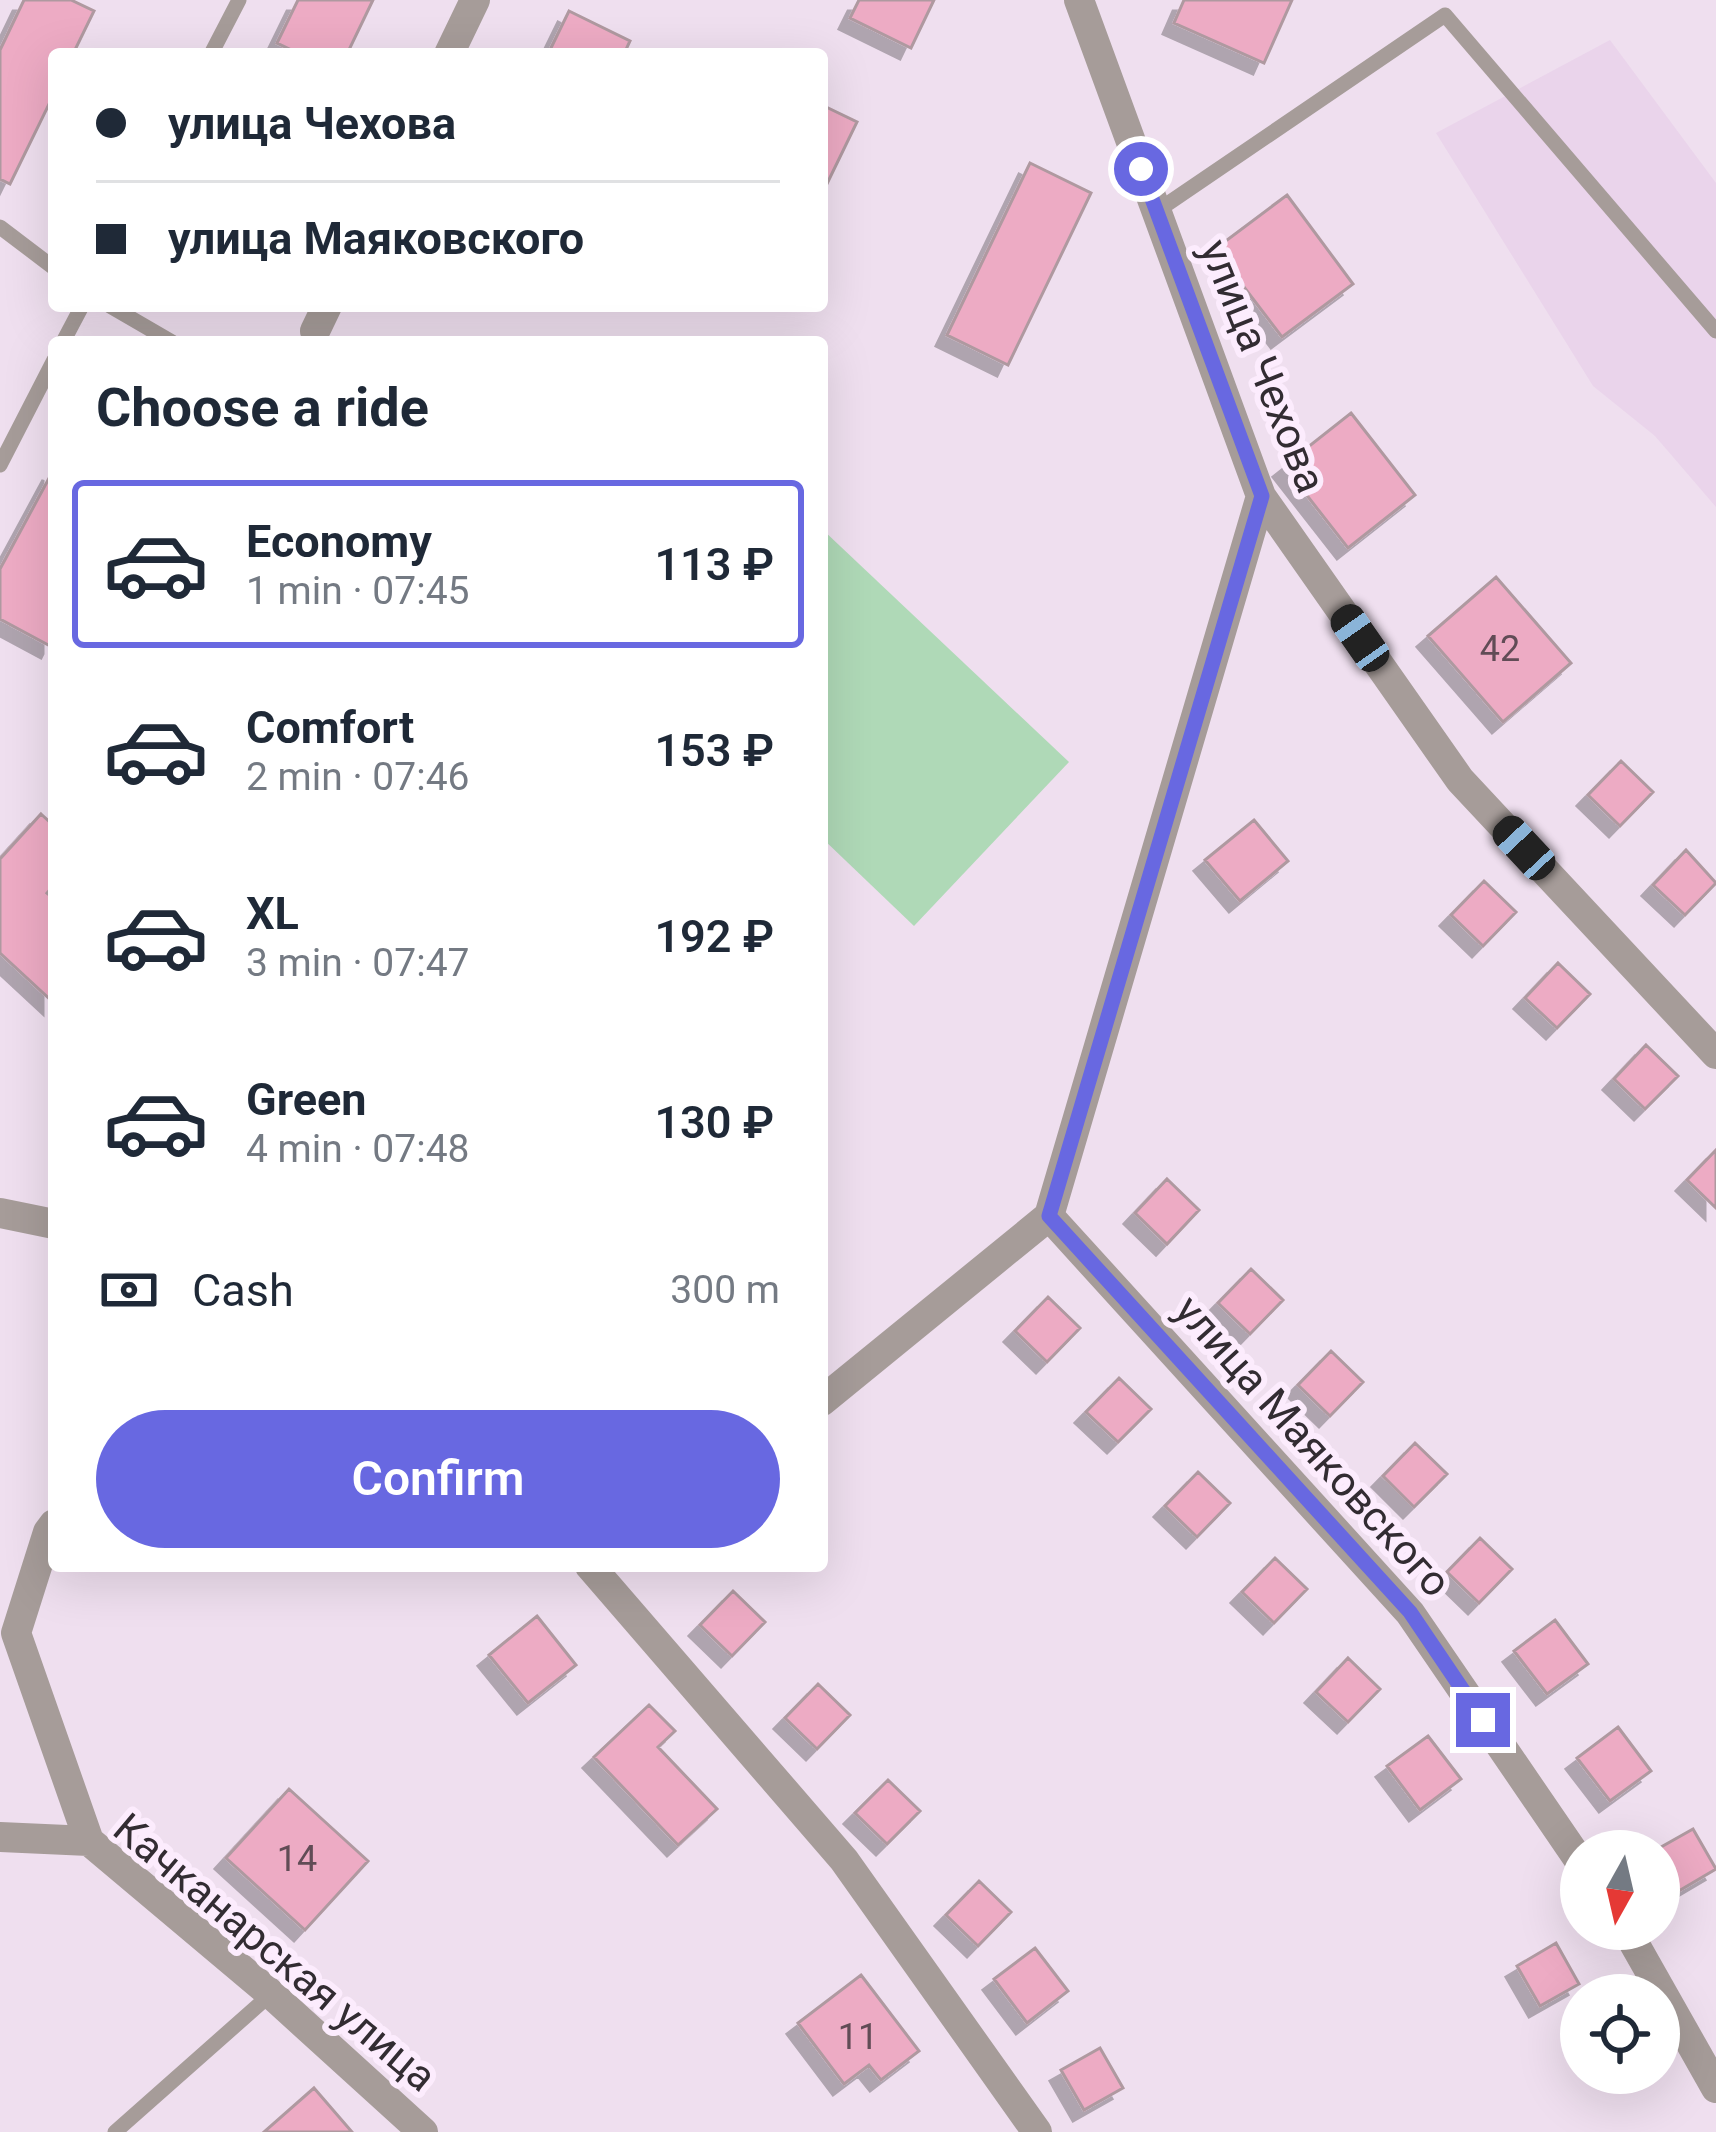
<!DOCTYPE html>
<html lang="en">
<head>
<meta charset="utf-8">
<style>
  :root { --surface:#fff; --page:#f6f6f7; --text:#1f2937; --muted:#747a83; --line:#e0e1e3; --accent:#6868e1 }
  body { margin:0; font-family:Roboto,sans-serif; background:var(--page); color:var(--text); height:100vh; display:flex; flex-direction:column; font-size:45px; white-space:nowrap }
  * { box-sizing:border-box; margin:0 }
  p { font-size:39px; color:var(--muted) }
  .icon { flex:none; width:66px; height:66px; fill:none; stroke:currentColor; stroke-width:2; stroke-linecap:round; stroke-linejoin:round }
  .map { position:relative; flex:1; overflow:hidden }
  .drawer { position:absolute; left:48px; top:336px; width:780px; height:1236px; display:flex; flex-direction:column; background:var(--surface); border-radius:12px; box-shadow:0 12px 48px #0002 }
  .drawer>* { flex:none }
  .guide { position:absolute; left:48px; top:48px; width:780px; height:264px; border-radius:12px; box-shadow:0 12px 48px #0002; display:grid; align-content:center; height:264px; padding:0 48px; background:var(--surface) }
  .needle { width:78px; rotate:188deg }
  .buttons { position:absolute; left:1560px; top:1830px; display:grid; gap:24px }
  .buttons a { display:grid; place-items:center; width:120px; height:120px; border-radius:50%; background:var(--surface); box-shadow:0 12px 48px #0002; font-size:60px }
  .end { position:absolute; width:54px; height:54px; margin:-27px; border:15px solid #6868e1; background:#fff; box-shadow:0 0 0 6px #fff }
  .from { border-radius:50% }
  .car { position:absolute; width:36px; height:72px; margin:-36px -18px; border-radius:15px; box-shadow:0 0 9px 3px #0007; background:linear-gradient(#222 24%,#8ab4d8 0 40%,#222 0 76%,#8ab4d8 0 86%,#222 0) }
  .guide b { display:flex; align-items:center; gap:42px; height:114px; font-size:45px }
  .guide b+b { border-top:3px solid var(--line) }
  .guide i { width:30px; height:30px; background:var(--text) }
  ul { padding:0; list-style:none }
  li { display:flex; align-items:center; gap:36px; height:168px; margin:0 24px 18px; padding:0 24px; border:6px solid transparent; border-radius:12px }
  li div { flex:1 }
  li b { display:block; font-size:45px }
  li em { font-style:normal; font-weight:600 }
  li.on { border-color:var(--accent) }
  li>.icon { width:108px; height:108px; stroke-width:1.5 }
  h2 { padding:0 48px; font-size:54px; line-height:144px }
  .pay { display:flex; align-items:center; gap:30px; height:132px; padding:0 48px; font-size:45px }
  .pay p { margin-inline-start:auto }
  .action { display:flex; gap:24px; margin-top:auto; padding:24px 48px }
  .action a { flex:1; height:138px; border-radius:72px; background:var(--accent); color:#fff; font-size:48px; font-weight:600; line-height:138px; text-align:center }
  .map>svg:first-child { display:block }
  .built { fill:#ead4eb }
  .green { fill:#afd9b7 }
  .building { fill:#edabc4; stroke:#af99a0; stroke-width:3; filter:url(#shadow) }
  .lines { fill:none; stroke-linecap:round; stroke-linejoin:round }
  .service { stroke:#a69c99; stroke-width:15 }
  .minor { stroke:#a69c99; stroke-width:30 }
  .route { stroke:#6868e1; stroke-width:15 }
  .labels { text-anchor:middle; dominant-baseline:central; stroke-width:12; stroke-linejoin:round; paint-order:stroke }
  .number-label { font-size:36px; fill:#614c56 }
  .street-label { font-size:42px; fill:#322c32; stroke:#fcecfd }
</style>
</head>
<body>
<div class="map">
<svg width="1716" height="2132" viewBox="0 0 1716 2132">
  <defs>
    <filter id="shadow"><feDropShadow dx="-11" dy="11" stdDeviation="0" flood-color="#0004"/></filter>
  </defs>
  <rect width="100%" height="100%" fill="#efdfef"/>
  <path class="built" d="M1610 40 1716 183V507L1655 436 1593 386 1436 133Z"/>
  <path class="green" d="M822 529 1069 762 914 926 822 838Z"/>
  <path class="building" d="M24 0H71L94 11 73 54H54V94L10 184 0 179V50Z
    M298 0H373L347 54H300L277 43Z
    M859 0H934L911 48 850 18Z
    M1184 0H1292L1264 63 1174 23Z
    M569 11 630 41 624 54H548Z
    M822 105 857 122 822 194Z
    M1030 163 1091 193 1008 365 947 335Z
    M1287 195 1353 284 1282 337 1215 249Z
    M1351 413 1415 495 1348 548 1284 466Z
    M54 469V643L52 647 0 619V569Z
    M1496 577 1571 663 1503 722 1428 636Z
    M1621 761 1653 792 1620 826 1588 795Z
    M41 814 54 826V885L47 893 54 899V1003L0 953V859Z
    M1254 820 1288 861 1240 901 1205 860Z
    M1686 850 1716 883 1685 915 1653 885Z
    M1484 881 1516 912 1483 946 1451 915Z
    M1558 963 1590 994 1557 1028 1525 998Z
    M1646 1045 1678 1076 1645 1109 1614 1079Z
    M1716 1150V1208L1687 1180Z
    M1167 1179 1199 1210 1167 1244 1135 1213Z
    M1251 1269 1283 1300 1250 1334 1218 1303Z
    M1048 1297 1080 1328 1047 1362 1015 1331Z
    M1331 1351 1363 1382 1330 1416 1298 1385Z
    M1119 1378 1151 1409 1118 1442 1086 1412Z
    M1415 1443 1447 1474 1414 1507 1383 1476Z
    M1198 1472 1230 1503 1197 1537 1165 1506Z
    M1480 1538 1512 1569 1479 1603 1447 1572Z
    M1275 1558 1307 1589 1274 1623 1242 1592Z
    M733 1591 765 1622 732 1656 700 1625Z
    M537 1616 576 1665 528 1703 489 1655Z
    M1555 1620 1588 1664 1547 1694 1514 1651Z
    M1348 1658 1380 1689 1348 1722 1316 1692Z
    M818 1684 850 1715 817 1749 785 1718Z
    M649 1705 675 1731 658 1747 717 1809 678 1845 594 1757Z
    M1618 1727 1651 1771 1610 1801 1577 1758Z
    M1428 1736 1461 1779 1420 1810 1387 1766Z
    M888 1780 920 1811 887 1844 855 1813Z
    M289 1789 368 1861 305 1930 226 1858Z
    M1693 1829 1716 1869 1677 1892 1659 1861V1851H1654Z
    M979 1881 1011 1912 978 1946 946 1915Z
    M1556 1943 1579 1984 1540 2006 1517 1966Z
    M1035 1948 1068 1991 1027 2023 994 1979Z
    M861 1975 919 2051 881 2080 869 2065 844 2084 798 2023Z
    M1100 2048 1123 2088 1084 2110 1061 2070Z
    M314 2088 352 2132H264Z"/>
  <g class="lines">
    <path class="service" d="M211 54 239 0
      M1157 211 1445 15 1716 331
      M0 227 54 268
      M110 306 172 342
      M63 342 82 306
      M0 465 54 360
      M115 2132 271 1994"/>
    <path class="minor" d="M1079 0 1261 496 1460 780 1716 1054
      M449 54 475 0
      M315 331 327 306
      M0 1213 54 1224
      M1049 1216 1410 1613 1581 1863
      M822 1401 1049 1216 1261 496
      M54 1524 48 1532 16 1633 89 1841
      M590 1566 844 1860 1037 2132
      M0 1837 89 1841 271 1994 423 2132
      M1626 1929 1716 2088"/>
  </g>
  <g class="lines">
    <path class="route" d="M1141 169 1262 496 1049 1216 1410 1612 1483 1720"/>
  </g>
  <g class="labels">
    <g class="number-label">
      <text x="1500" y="649">42</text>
      <text x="297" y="1859">14</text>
      <text x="858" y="2037">11</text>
    </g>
    <g class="street-label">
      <text transform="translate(1263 366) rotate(68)">улица Чехова</text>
      <text transform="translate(1313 1446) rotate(48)">улица Маяковского</text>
      <text transform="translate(275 1952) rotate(40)">Качканарская улица</text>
    </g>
  </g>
</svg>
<div class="buttons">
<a><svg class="needle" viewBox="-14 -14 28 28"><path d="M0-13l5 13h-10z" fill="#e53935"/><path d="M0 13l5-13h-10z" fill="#747a83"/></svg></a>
<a><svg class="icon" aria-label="locate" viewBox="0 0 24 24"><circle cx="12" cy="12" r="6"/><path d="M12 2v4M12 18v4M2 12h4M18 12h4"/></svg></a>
</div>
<i class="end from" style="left:1141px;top:169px"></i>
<i class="end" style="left:1483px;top:1720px"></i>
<i class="car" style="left:1360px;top:638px;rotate:325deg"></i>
<i class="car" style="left:1524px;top:848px;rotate:317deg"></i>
<div class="guide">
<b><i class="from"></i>улица Чехова</b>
<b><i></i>улица Маяковского</b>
</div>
<section class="drawer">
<h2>Choose a ride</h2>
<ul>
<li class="on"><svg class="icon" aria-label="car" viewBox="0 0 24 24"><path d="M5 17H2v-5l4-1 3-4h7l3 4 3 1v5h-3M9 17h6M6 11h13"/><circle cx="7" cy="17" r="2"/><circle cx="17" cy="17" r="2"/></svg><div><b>Economy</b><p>1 min · 07:45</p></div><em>113 ₽</em></li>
<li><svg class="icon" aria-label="car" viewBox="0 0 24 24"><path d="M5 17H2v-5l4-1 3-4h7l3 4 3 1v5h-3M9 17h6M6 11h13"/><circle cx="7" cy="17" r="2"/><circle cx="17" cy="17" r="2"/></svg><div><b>Comfort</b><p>2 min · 07:46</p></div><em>153 ₽</em></li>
<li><svg class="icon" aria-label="car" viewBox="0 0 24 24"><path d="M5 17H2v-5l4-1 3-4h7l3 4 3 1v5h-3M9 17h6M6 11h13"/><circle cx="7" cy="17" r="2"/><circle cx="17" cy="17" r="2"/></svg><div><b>XL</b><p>3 min · 07:47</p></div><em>192 ₽</em></li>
<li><svg class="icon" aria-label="car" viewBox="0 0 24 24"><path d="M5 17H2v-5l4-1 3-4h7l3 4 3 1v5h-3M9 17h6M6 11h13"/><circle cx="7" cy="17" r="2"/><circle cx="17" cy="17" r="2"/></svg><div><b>Green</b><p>4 min · 07:48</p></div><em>130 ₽</em></li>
</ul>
<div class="pay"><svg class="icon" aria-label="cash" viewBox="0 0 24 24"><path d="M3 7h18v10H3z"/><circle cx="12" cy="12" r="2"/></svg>Cash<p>300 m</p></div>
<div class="action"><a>Confirm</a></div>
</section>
</div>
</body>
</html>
